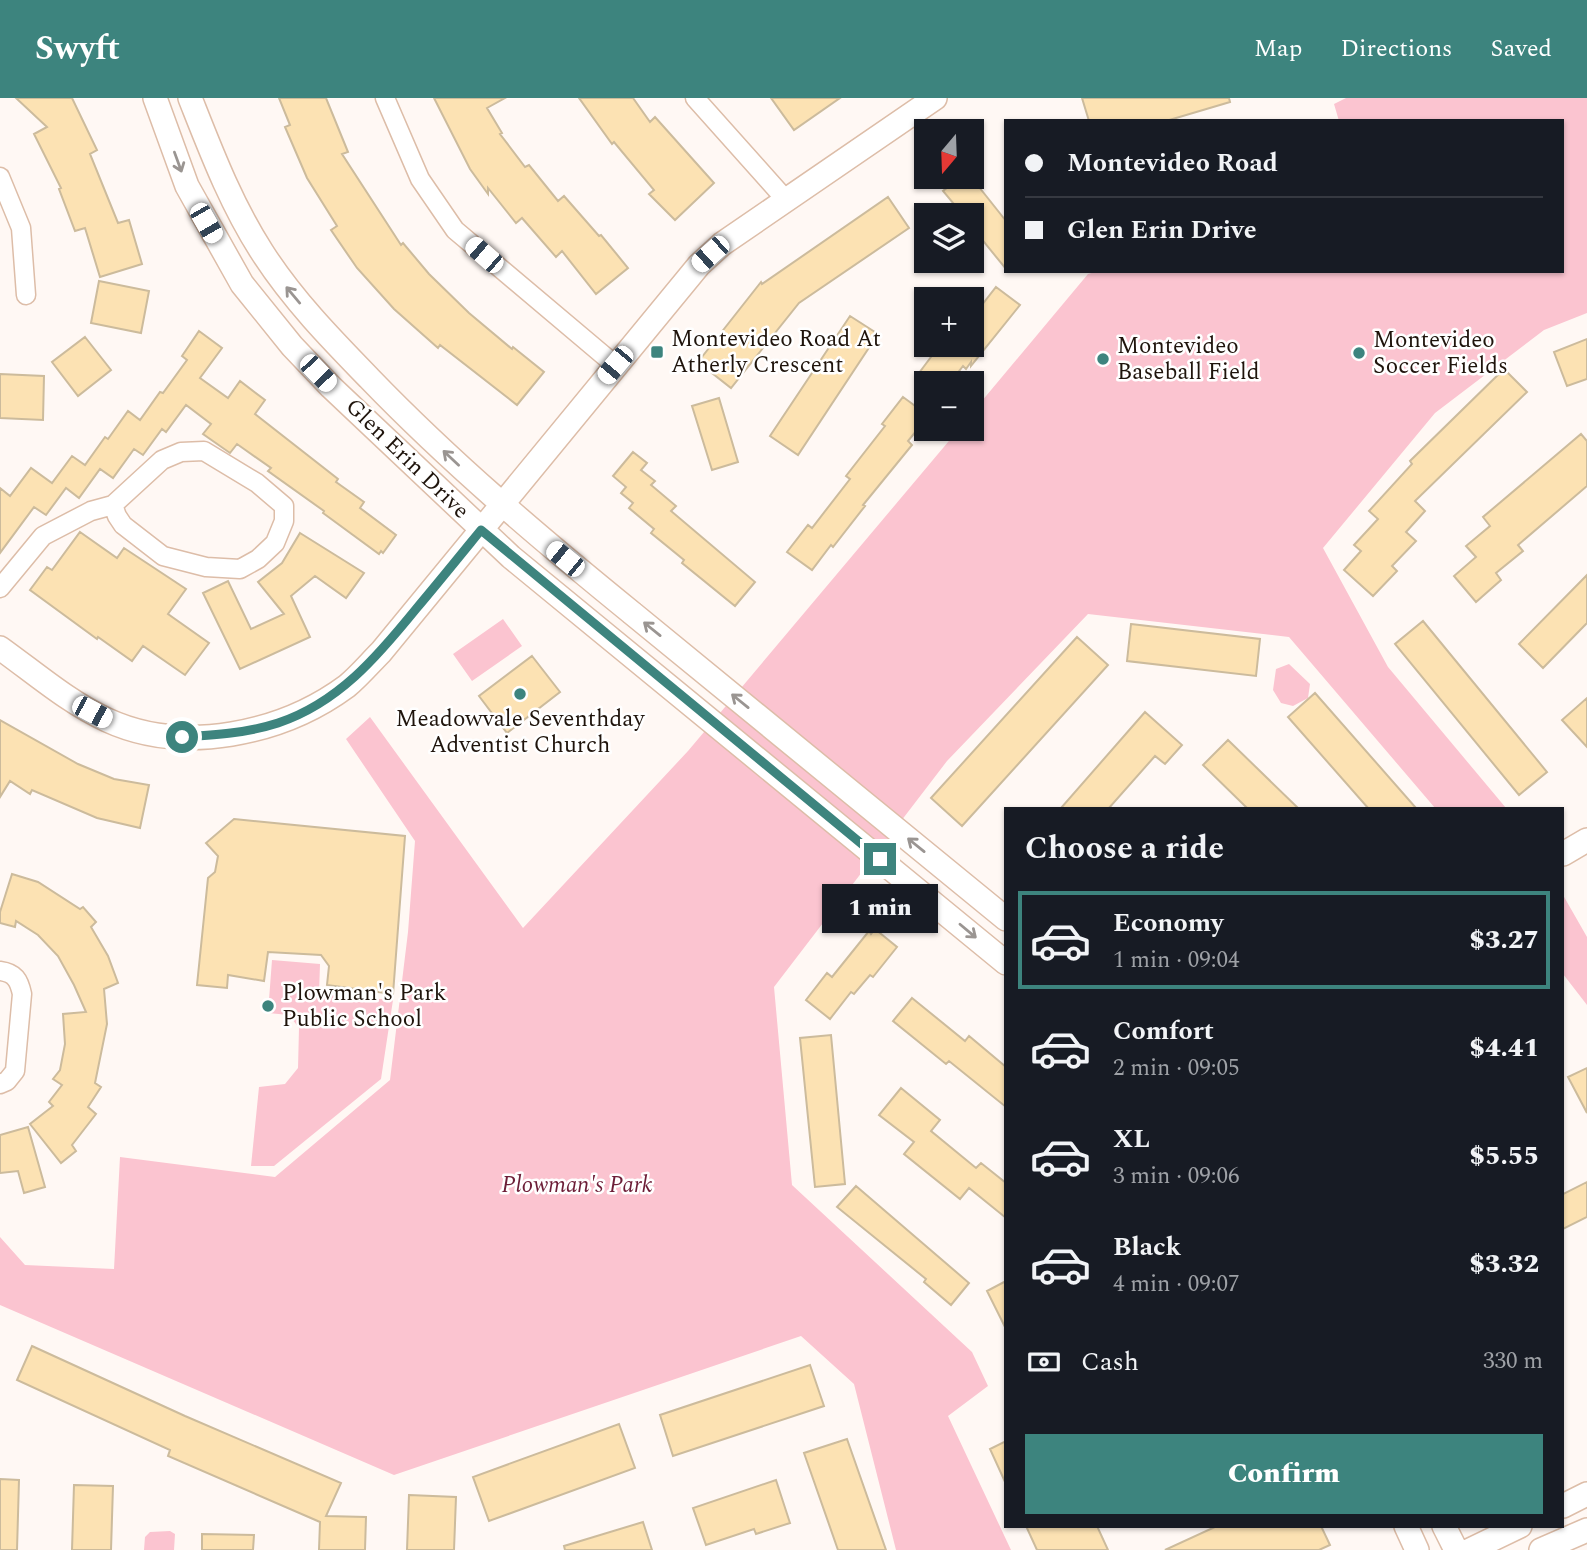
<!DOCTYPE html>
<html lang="en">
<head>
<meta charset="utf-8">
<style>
  :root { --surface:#171b24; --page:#20242c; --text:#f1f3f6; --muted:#9ea1a6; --line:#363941; --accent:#3d847e }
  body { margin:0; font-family:Spectral,serif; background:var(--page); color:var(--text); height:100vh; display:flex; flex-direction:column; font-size:26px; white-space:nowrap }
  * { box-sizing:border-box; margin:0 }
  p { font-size:23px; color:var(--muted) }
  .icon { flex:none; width:38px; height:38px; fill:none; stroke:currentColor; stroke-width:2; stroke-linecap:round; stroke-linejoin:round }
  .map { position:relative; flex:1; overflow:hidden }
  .side { position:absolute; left:1004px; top:709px; width:560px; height:721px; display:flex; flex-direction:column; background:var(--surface); border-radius:0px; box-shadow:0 2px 5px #0004 }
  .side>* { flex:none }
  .hud { position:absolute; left:1004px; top:21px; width:560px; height:154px; border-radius:0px; box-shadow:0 2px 5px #0004; display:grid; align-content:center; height:154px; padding:0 21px; background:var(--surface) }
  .needle { width:46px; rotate:199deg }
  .buttons { position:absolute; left:914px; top:21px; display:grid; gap:14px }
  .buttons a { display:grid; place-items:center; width:70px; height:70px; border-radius:0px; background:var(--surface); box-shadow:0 2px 5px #0004; font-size:35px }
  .end { position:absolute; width:32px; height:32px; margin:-16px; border:9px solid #3d847e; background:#fff; box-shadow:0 0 0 4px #fff }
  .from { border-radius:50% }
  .bubble { position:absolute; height:49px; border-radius:0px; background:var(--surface); box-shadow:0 2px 5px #0004; font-size:23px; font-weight:800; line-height:49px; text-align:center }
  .car { position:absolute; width:21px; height:42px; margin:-21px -10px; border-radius:9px; box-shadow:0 0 5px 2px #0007; background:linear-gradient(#fff 24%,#345 0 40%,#fff 0 76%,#345 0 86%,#fff 0) }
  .hud b { display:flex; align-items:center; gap:24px; height:66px; font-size:26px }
  .hud b+b { border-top:2px solid var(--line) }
  .hud i { width:18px; height:18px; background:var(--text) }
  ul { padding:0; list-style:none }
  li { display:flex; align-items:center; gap:21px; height:98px; margin:0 14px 10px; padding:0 7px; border:4px solid transparent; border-radius:0px }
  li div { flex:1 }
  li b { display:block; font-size:26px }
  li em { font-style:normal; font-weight:800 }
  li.selected { border-color:var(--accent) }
  li>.icon { width:63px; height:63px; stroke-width:1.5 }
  h2 { padding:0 21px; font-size:32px; line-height:84px }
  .pay { display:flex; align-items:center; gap:18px; height:77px; padding:0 21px; font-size:26px }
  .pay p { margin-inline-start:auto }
  .primary-button { display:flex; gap:14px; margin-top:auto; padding:14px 21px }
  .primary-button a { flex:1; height:80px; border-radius:0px; background:var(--accent); color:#fff; font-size:28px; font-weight:800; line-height:80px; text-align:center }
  header { display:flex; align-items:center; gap:42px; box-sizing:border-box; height:98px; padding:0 35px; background:var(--accent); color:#fff }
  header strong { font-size:33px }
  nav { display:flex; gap:38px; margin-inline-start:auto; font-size:24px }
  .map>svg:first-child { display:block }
  .green { fill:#fbc4d0 }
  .building { fill:#fce2b3; stroke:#ccbb9c; stroke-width:2 }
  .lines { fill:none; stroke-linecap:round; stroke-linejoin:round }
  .minor-casing { stroke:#ddbda8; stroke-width:21 }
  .tertiary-casing { stroke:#ddbda8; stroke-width:26 }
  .minor { stroke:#fff; stroke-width:18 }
  .tertiary { stroke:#fff; stroke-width:23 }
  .oneway { stroke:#9a9592 }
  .route { stroke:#3d847e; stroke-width:9 }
  .poi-dot { fill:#3d847e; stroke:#fff; stroke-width:2.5 }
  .labels { text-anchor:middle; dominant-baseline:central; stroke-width:5; stroke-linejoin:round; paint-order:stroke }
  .poi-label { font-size:23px; fill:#1f140c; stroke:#fff; text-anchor:start }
  .street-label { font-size:23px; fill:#1f140c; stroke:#fff }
  .park-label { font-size:23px; font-style:italic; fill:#6c1d37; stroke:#fff }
</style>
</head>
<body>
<header>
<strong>Swyft</strong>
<nav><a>Map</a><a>Directions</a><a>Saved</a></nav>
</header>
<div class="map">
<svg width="1587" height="1452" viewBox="0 0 1587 1452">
  <rect width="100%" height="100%" fill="#fff8f4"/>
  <path class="green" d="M1346 0H1587V215L1544 232 1435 315 1323 450 1388 569 1506 710H1435L1289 539 1088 516 947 663 774 889 792 1087 972 1254 988 1288 948 1318 1011 1452H896L854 1286 801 1238 394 1377 0 1207V1139L25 1167 114 1171 120 1059 275 1079 390 982 408 834 415 743 346 641 370 619 523 830 688 653 959 331H971V316L1088 176 1099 173H1563V23H1339L1334 6Z
    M503 521 522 548 472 583 453 556Z
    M1289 566 1310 586 1308 600 1293 608 1281 605 1273 592 1276 571Z
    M1563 797 1587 839V907L1563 876Z
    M272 862 320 866 319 896 393 902 381 981 274 1068H251L259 989 285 986 298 970 299 930 289 917 268 915Z
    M170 1433 175 1436 174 1452H144L145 1439 150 1434Z"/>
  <path class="building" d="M16 0H72L97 52 90 56 118 125 129 122 142 166 100 179 85 130 75 133 59 91 61 90 34 36 47 29Z
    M279 0H326L348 54 342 56 401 147 403 145 429 176 469 215 512 251 513 249 544 274 517 307 440 247 438 250 394 211 357 170 331 132 337 128 307 80 285 29 290 27Z
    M434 0H505L487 10 502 35 500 36 525 69 529 67 558 103 564 98 599 138 601 137 628 170 596 196 562 153 556 159 522 120 516 125 488 90V96L470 71Z
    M579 0H633L650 24 655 19 714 85 675 122 649 96 654 92 614 44 612 46Z
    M771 0H840L794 32Z
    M1082 0H1229L1230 4 1166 23H1089Z
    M961 79H971L1006 123V171L971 128V117H963L943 93Z
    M888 99 909 130 799 205 731 290 698 264 761 184 762 186Z
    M99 183 149 193 141 235 91 225Z
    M996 189 1020 207 971 268V264L966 271 963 268 950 285H932L919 275 940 247H971V221Z
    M850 218 878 236 798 357 770 338Z
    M199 233 222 250 200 280 228 300 240 283 265 302 255 316 338 381 336 384 364 404 360 410 396 437 383 455 381 453 379 456 323 415 324 413 268 373 271 370 237 346 230 355 203 336 211 326 186 307 166 334 162 331 143 357 134 351 113 380 100 371 79 400 66 390 46 417 34 409 0 455V390L10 398 31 370 52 385 72 358 85 367 105 339 108 341 128 313 140 322 160 294 163 295 187 262 182 258Z
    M85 239 111 272 78 298 52 264Z
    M1587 241V281L1567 288 1554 254Z
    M1504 271 1527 294 1415 403 1425 413 1406 434 1416 443 1392 468 1397 473 1373 498 1344 472 1361 453 1354 447 1378 421 1369 413 1412 366 1410 363Z
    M0 276 44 278 43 322 0 320Z
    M903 299 926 316V321L908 343 912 347 863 407 865 408 833 449 831 447 812 472 787 454 808 427 812 430 850 381 846 378 885 328 882 326Z
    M719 300 738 364 712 372 692 308Z
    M1581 336 1587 343V388L1518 447 1523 453 1496 475 1501 482 1476 504 1454 478 1476 459 1466 448 1490 428 1483 419Z
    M633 354 647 365 641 372 655 383 651 387 676 408 671 413 755 484 735 508 682 465 684 462 651 435 654 431 629 410 633 405 621 395 626 389 613 378Z
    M80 434 117 460 124 450 186 491 168 516 209 545 185 577 143 548 132 563 98 539 97 541 30 492 47 469 52 472Z
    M300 435 364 475 346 500 315 478 291 498 310 539 240 571 203 495 228 483 251 531 284 516 258 484 282 465Z
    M1587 477V525L1543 570 1519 546Z
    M1423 523 1547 674 1519 697 1395 546Z
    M1131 526 1260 541 1256 578 1127 563Z
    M1077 539 1108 567 962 728 931 700Z
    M532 558 560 594 507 635 479 598Z
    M1315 595 1416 710H1368L1288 619Z
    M1587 600V649L1562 622Z
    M1145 614 1182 647 1165 666 1155 658 1109 710H1061Z
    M0 622 78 666 114 681 149 687 140 730 97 720 32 692 30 696 10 683 0 699Z
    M1228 642 1298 710H1247L1203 667Z
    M234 721 405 738 393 896 327 887 329 868 321 857 268 854 264 883 228 877 227 890 197 887 208 780 215 774 218 758 206 745Z
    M12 776 38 784 80 811 83 809 96 824 91 829 108 858 118 885 104 891 107 926 95 985 101 989 88 1009 96 1016 72 1047 76 1053 61 1065 30 1026 53 1008 49 1004 62 987 53 981 60 972 65 946 63 916 86 914 74 887 58 858 38 837 16 823 15 829 0 825V814Z
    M875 831 897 849 873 879 870 877 854 896 851 894 830 921 806 902 827 875 832 879 869 833 871 836Z
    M912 900 965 943 969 938 1006 969V1009L949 963 946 966 893 923Z
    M831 937 845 1086 815 1089 800 940Z
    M1587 970V1015L1568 979Z
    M901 990 940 1022 931 1033 976 1070 981 1065 1006 1085V1120L969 1090 960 1101 904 1056 914 1044 879 1017Z
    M28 1029 45 1089 24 1095 18 1073 0 1075V1037Z
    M1587 1084V1119L1563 1131V1096Z
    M856 1088 969 1185 951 1207 924 1184 926 1181 837 1109Z
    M1006 1183V1231L987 1193Z
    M32 1248 185 1318 341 1385 326 1418 366 1419 365 1452H319L320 1424 168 1358 170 1352 17 1282Z
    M810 1267 824 1308 673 1358 660 1317Z
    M619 1326 635 1370 489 1423 473 1379Z
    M847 1341 886 1452H838L804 1355Z
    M1006 1343V1386L990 1351Z
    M0 1381 19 1382 17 1452H0Z
    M776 1382 790 1425 756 1436 754 1431 706 1447 693 1410Z
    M74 1387 113 1388 111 1452H72Z
    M409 1397 456 1399 454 1452H407Z
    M643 1424 652 1452H565L564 1448Z
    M1026 1428H1097L1108 1452H1037Z
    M1217 1428H1321L1330 1447 1319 1452H1165Z
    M202 1436 254 1437 253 1452H202Z"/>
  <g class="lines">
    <defs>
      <path id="minor" d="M385 0 420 81 455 132 615 267
        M695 0 786 102
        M0 79 21 130 26 197
        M0 490 43 438 91 413 113 407 162 362 181 354 204 353 257 385 284 408V423L275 445 258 461 240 471 206 469 163 458 123 427 117 418 113 407
        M0 873C15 875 19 882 22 896L15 973 7 983 0 986"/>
      <path id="tertiary" d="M155 0 187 88 242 186 292 248 331 289 511 459 1006 865
        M190 0C211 53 231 106 262 154 292 201 331 241 369 280 451 365 541 441 632 515 757 617 882 719 1006 821
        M0 550C35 575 68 604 107 622 183 657 282 636 347 588 359 578 370 565 381 554L699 167 722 146 935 0
        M1563 756 1587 742
        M1563 1408 1587 1396
        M1406 1428 1417 1452
        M1444 1428 1456 1452
        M1470 1452 1520 1428
        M1541 1452 1587 1432"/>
    </defs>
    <use href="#minor" class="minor-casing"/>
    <use href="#tertiary" class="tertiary-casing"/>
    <use href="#minor" class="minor"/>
    <use href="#tertiary" class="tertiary"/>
  </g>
  <defs><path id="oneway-shaft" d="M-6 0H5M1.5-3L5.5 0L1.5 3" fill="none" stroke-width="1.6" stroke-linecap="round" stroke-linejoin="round" transform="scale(1.75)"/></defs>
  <g class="oneway">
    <use href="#oneway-shaft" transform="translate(178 64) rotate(70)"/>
    <use href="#oneway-shaft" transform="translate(293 197) rotate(-130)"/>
    <use href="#oneway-shaft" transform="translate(451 360) rotate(-137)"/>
    <use href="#oneway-shaft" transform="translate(652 531) rotate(-141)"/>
    <use href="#oneway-shaft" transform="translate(740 603) rotate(-141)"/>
    <use href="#oneway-shaft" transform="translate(916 747) rotate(-141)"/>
    <use href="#oneway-shaft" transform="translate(968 833) rotate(40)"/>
  </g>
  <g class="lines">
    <path class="route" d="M182 639C215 637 247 635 278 625 338 605 377 559 416 511 438 485 459 459 481 432L880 761"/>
  </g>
  <g class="poi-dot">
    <rect x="650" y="247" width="14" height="14" rx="3.5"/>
    <circle cx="1359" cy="255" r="7"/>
    <circle cx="1103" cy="261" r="7"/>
    <circle cx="520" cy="596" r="7"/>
    <circle cx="268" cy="908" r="7"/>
  </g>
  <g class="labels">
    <g class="poi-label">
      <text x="671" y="241">Montevideo Road At<tspan x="671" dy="26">Atherly Crescent</tspan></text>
      <text x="1373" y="242">Montevideo<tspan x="1373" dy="26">Soccer Fields</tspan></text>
      <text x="1117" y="248">Montevideo<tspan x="1117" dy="26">Baseball Field</tspan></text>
      <text x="520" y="621" text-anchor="middle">Meadowvale Seventhday<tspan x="520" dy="26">Adventist Church</tspan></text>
      <text x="282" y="895">Plowman's Park<tspan x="282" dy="26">Public School</tspan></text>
    </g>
    <g class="street-label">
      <text transform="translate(407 361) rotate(44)">Glen Erin Drive</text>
    </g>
    <g class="park-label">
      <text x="577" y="1087">Plowman's Park</text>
    </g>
  </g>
</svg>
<div class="buttons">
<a><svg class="needle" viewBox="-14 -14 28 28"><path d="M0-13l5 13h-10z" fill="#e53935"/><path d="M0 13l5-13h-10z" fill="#9ea1a6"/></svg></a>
<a><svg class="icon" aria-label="layers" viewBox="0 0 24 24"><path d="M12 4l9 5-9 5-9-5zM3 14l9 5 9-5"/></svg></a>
<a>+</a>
<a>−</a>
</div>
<i class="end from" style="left:182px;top:639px"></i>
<i class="end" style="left:880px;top:761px"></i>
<div class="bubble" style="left:822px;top:786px;width:116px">1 min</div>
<i class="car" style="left:206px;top:125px;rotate:150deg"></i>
<i class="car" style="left:710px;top:156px;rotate:228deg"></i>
<i class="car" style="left:484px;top:157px;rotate:311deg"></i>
<i class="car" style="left:615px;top:267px;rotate:220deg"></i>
<i class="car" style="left:318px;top:275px;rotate:136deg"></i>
<i class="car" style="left:565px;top:461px;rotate:309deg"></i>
<i class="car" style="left:92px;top:614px;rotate:118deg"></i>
<div class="hud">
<b><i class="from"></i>Montevideo Road</b>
<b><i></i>Glen Erin Drive</b>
</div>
<section class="side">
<h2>Choose a ride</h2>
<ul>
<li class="selected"><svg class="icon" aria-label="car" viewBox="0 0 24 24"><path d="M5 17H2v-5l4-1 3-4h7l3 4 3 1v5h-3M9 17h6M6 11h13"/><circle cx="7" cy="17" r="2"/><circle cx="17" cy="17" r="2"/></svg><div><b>Economy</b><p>1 min · 09:04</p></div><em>$3.27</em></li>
<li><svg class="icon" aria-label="car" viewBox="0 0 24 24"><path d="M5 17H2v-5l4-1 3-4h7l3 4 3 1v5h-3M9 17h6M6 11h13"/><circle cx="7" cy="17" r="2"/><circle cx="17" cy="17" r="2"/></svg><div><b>Comfort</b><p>2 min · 09:05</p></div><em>$4.41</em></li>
<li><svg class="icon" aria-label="car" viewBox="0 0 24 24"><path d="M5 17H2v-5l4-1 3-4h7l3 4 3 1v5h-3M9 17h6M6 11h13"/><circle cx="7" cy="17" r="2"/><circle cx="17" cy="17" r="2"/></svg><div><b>XL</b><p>3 min · 09:06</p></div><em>$5.55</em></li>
<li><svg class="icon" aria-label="car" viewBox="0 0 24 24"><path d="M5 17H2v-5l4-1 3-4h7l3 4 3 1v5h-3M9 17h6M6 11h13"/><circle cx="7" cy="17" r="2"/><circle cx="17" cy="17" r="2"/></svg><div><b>Black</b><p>4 min · 09:07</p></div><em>$3.32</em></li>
</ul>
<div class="pay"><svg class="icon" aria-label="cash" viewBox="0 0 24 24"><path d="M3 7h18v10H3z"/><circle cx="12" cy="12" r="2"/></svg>Cash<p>330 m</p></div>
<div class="primary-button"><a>Confirm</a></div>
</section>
</div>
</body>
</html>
